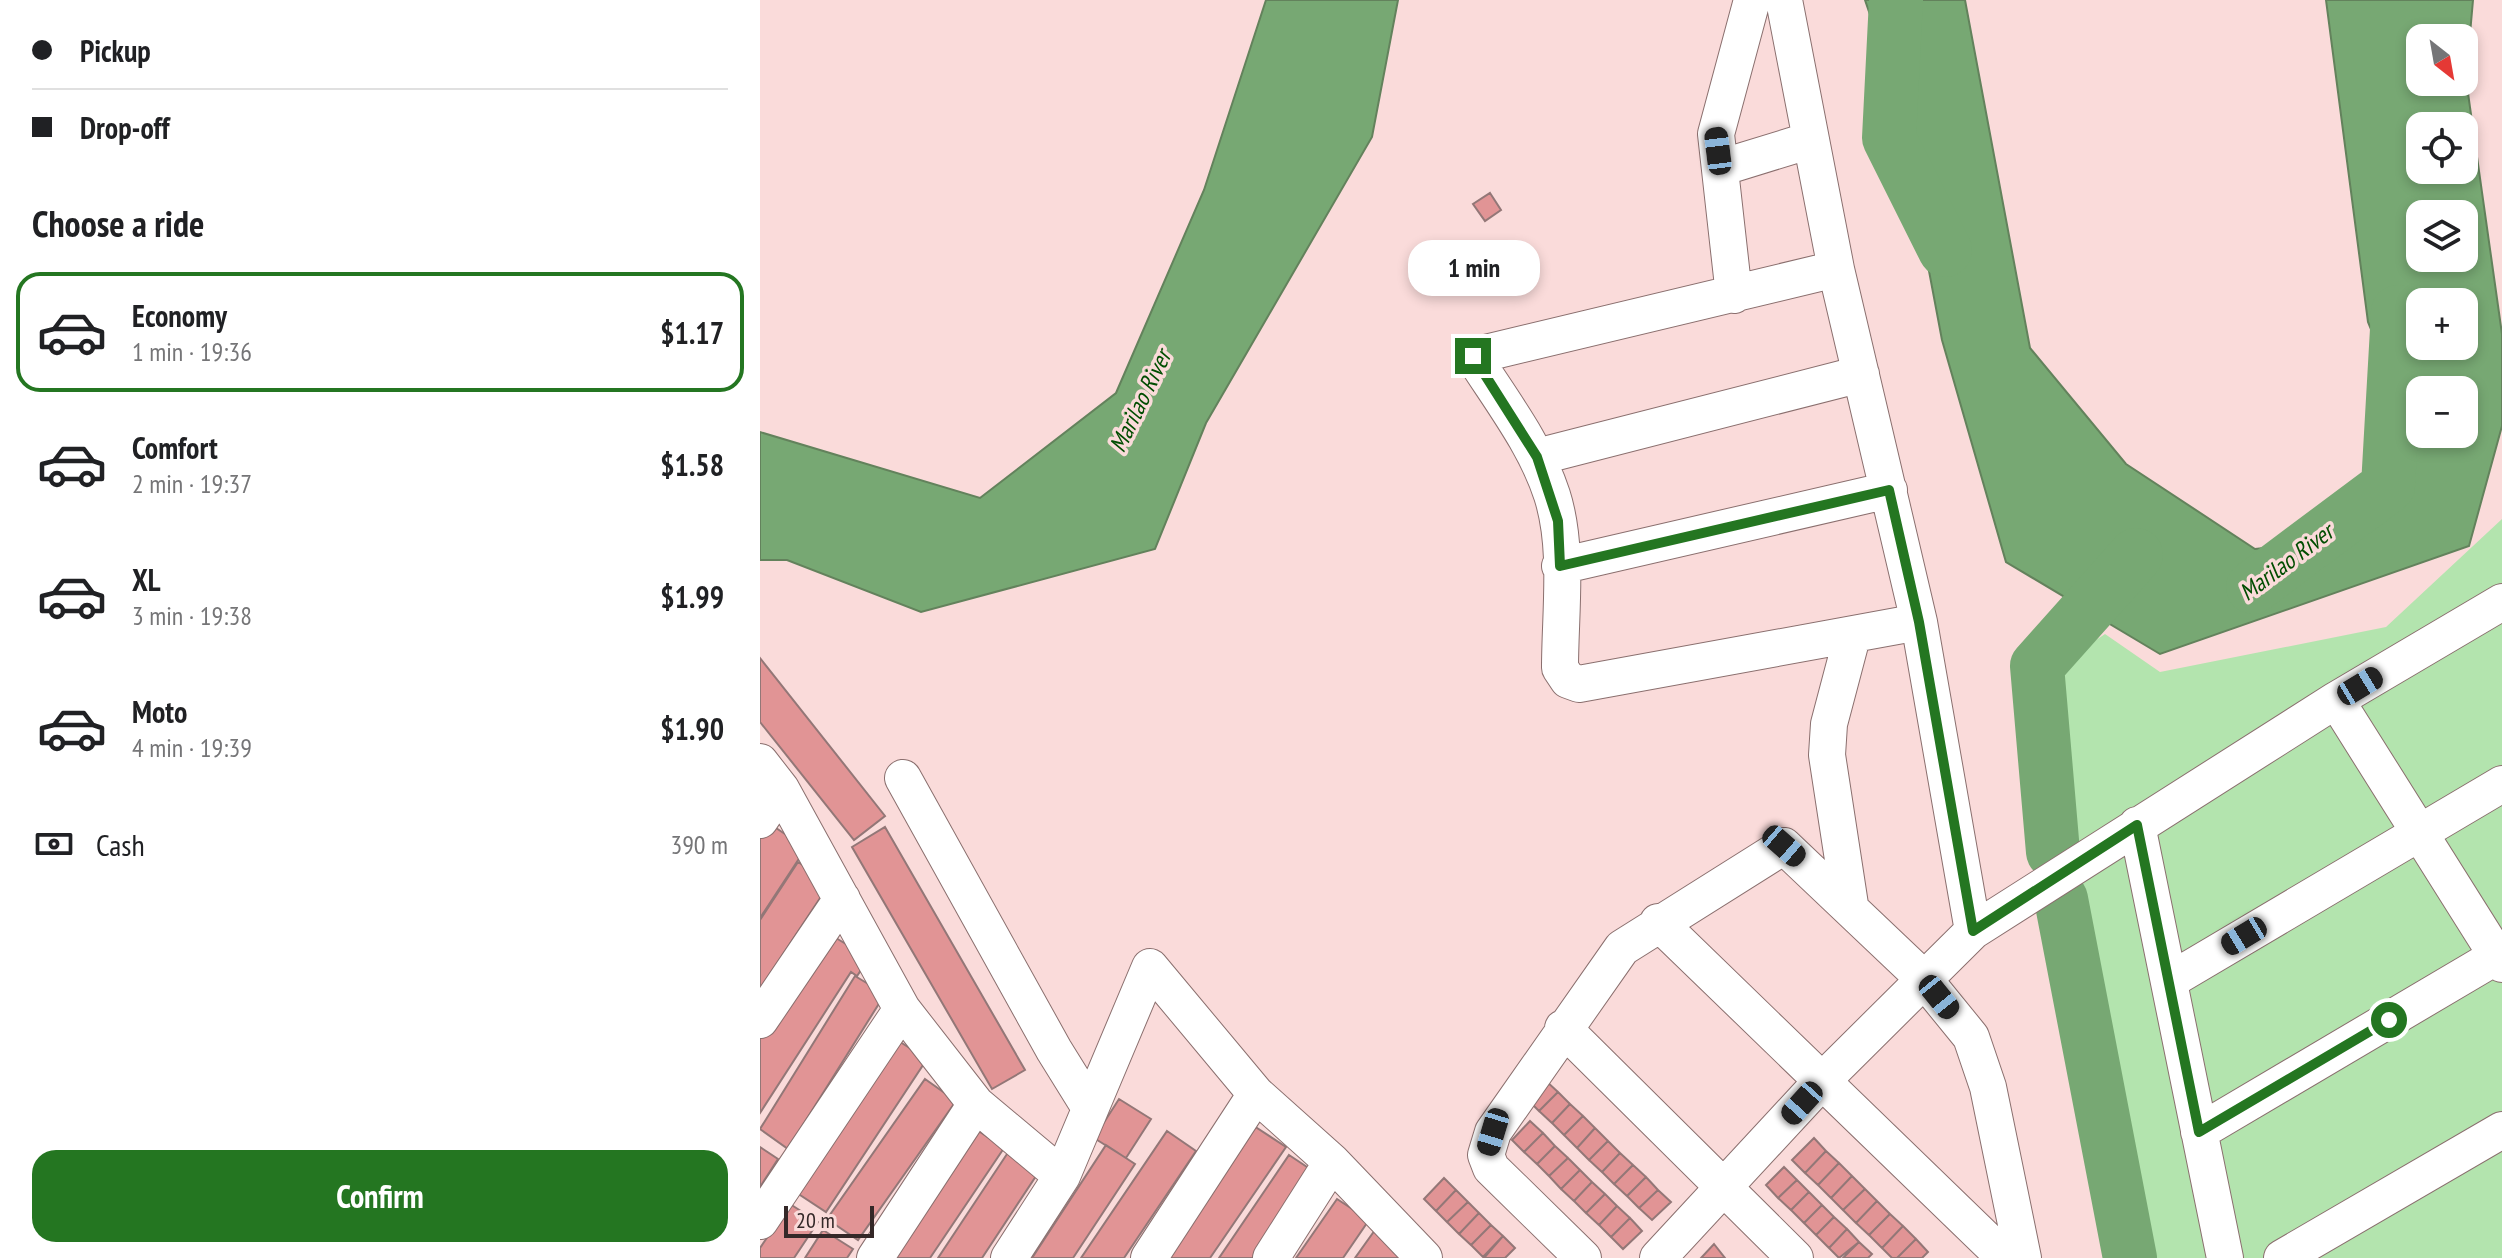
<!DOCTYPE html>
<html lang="en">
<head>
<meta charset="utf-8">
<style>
  :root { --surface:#fff; --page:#f6f6f6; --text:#202124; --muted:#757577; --line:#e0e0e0; --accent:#247621 }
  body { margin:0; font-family:"PT Sans Narrow",sans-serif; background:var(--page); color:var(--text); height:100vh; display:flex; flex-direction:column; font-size:30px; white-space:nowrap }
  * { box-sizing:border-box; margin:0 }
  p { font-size:26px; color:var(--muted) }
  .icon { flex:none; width:44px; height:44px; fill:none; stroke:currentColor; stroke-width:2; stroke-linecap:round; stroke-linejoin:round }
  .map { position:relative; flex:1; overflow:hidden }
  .side { display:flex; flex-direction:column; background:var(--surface); width:760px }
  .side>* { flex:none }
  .banner { display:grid; align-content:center; height:176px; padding:0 32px; background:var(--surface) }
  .needle { width:52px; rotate:149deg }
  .tools { position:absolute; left:1646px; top:24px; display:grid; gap:16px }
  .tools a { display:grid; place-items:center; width:72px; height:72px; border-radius:16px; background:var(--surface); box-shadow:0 4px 12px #0003; font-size:40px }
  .scale { position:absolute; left:24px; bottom:20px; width:90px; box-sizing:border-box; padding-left:8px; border:4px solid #342828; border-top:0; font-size:22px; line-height:28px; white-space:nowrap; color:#342828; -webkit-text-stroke:6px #fadbda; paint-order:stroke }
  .end { position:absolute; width:36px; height:36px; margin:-18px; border:10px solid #247621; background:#fff; box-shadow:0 0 0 4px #fff }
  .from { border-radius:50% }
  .bubble { position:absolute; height:56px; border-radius:24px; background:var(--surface); box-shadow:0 4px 12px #0003; font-size:26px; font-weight:800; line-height:56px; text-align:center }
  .car { position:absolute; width:24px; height:48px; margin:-24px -12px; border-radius:10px; box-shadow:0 0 6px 2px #0007; background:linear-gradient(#222 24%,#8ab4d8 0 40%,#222 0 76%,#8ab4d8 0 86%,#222 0) }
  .banner b { display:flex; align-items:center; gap:28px; height:76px; font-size:30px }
  .banner b+b { border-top:2px solid var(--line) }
  .banner i { width:20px; height:20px; background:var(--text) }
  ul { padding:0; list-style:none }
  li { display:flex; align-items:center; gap:24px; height:120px; margin:0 16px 12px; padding:0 16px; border:4px solid transparent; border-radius:24px }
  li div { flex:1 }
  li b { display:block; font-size:30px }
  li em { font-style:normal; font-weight:800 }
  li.active { border-color:var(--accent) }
  li>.icon { width:72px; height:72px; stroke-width:1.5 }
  h2 { padding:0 32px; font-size:36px; line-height:96px }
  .pay { display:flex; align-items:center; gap:20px; height:88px; padding:0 32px; font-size:30px }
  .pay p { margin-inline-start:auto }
  .action { display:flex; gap:16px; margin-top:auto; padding:16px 32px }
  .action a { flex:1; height:92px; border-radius:24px; background:var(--accent); color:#fff; font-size:32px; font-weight:800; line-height:92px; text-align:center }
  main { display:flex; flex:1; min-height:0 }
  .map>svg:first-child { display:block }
  .green { fill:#b3e4ae }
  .water { fill:#77a873; stroke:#63825c; stroke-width:2; fill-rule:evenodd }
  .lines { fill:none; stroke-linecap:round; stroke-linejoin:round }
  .river { stroke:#77a873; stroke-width:54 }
  .building { fill:#e19495; stroke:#937777; stroke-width:2 }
  .minor-casing { stroke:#8a6f6e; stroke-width:38 }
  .minor { stroke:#fff; stroke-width:36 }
  .route { stroke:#247621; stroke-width:10 }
  .labels { text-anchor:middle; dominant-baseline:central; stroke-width:7; stroke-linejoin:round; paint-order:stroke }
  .water-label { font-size:24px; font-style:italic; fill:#004d01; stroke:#fadbda }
</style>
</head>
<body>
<main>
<section class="side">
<div class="banner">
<b><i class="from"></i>Pickup</b>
<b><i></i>Drop-off</b>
</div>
<h2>Choose a ride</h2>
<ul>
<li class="active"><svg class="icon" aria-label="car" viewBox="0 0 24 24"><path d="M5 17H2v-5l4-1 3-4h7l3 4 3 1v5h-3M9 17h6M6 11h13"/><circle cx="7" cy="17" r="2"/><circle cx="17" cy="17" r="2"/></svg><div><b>Economy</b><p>1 min · 19:36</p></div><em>$1.17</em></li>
<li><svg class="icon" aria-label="car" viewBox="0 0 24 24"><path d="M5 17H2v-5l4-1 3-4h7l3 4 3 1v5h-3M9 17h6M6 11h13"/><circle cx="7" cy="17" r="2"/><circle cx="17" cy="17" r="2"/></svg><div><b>Comfort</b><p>2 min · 19:37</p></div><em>$1.58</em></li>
<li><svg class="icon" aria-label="car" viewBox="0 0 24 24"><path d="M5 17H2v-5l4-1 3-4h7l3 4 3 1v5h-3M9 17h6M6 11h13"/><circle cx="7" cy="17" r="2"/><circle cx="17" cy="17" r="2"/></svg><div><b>XL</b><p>3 min · 19:38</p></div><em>$1.99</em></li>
<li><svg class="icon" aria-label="car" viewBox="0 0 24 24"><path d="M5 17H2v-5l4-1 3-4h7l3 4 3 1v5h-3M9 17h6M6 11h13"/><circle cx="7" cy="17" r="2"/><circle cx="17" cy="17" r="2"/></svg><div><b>Moto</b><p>4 min · 19:39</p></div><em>$1.90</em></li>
</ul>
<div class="pay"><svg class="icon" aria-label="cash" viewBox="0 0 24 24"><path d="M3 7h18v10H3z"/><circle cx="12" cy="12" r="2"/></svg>Cash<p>390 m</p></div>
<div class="action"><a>Confirm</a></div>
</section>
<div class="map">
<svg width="1742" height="1258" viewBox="0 0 1742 1258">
  <rect width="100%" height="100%" fill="#fadbda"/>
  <path class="green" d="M1742 519V1258H1377L1299 818 1287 673 1345 634 1400 672 1626 627Z"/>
  <path class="water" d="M506 0H638L612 137 446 423 395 549 161 612 27 560H0V432L220 498 356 393 444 190Z
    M1105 0H1205L1270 348 1366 464 1495 549 1556 542 1654 435 1608 322 1566 0H1713L1706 79 1742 334V426L1709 546 1400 654 1246 562 1182 340 1134 85ZM1660 38H1704V82H1660ZM1660 126H1704V170H1660ZM1660 214H1704V258H1660ZM1660 302H1704V346H1660ZM1660 390H1704V434H1660Z"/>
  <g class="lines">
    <path class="river" d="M1136 0 1129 138 1185 250
      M1493 587 1628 486 1638 312
      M1293 852 1277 666 1376 555
      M1301 899 1370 1258"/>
  </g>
  <path class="building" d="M730 193 741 210 725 221 713 204Z
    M0 658 125 816 94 840 0 722Z
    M10 824 46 848 0 918V839Z
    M125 827 265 1070 232 1089 92 847Z
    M38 862 70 883 0 989V920Z
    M71 935 109 958 97 976 91 972 0 1113V1031Z
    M95 976 125 994 28 1149 0 1129Z
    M137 1040 167 1059 66 1212 37 1193Z
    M165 1079 196 1101 98 1240 67 1219Z
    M785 1080 798 1092 779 1111 767 1099Z
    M798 1092 810 1104 792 1123 779 1111Z
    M359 1099 391 1119 366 1158 334 1138Z
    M810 1104 823 1116 804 1135 792 1123Z
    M823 1116 835 1128 817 1148 804 1135Z
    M770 1121 783 1133 764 1152 752 1140Z
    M494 1126 526 1147 450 1258H404Z
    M214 1128 244 1148 170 1258H127Z
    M835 1128 848 1141 829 1160 817 1148Z
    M407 1131 436 1151 364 1258H321Z
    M783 1133 795 1146 777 1164 764 1152Z
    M1054 1138 1066 1151 1045 1173 1032 1160Z
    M848 1141 860 1153 842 1172 829 1160Z
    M346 1145 375 1164 313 1258H272Z
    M795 1146 808 1158 789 1176 777 1164Z
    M0 1147 18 1159 0 1187Z
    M249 1151 280 1170 222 1258H178Z
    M1066 1151 1079 1163 1058 1185 1045 1173Z
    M860 1153 873 1165 854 1184 842 1172Z
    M529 1155 556 1173 499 1258H459Z
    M808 1158 820 1170 801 1189 789 1176Z
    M1079 1163 1092 1176 1071 1198 1058 1185Z
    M873 1165 886 1177 867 1196 854 1184Z
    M1024 1167 1037 1180 1018 1198 1006 1185Z
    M820 1170 832 1182 814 1201 801 1189Z
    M1092 1176 1105 1189 1083 1210 1071 1198Z
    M886 1177 898 1190 879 1208 867 1196Z
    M684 1178 696 1190 676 1211 664 1199Z
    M1037 1180 1049 1192 1031 1210 1018 1198Z
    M832 1182 845 1194 826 1213 814 1201Z
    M1105 1189 1117 1201 1096 1223 1083 1210Z
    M696 1190 708 1202 687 1222 676 1211Z
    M898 1190 911 1202 892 1220 879 1208Z
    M1049 1192 1062 1205 1044 1223 1031 1210Z
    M845 1194 857 1206 839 1225 826 1213Z
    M577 1199 609 1220 583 1258H536Z
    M1117 1201 1130 1214 1109 1235 1096 1223Z
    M708 1202 719 1213 699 1234 687 1222Z
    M30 1204 58 1222 34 1258H0V1248Z
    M1062 1205 1074 1217 1056 1235 1044 1223Z
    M857 1206 870 1218 851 1237 839 1225Z
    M719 1213 731 1225 711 1245 699 1234Z
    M1130 1214 1143 1226 1122 1248 1109 1235Z
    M1074 1217 1087 1229 1069 1248 1056 1235Z
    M870 1218 882 1231 863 1249 851 1237Z
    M731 1225 743 1236 723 1257 711 1245Z
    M1143 1226 1156 1239 1137 1258H1132L1122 1248Z
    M1087 1229 1099 1242 1079 1258 1069 1248Z
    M63 1230 93 1249 87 1258H45Z
    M615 1230 643 1258H595Z
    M743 1236 755 1248 745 1258H724Z
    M1156 1239 1168 1252 1162 1258H1137Z
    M1099 1242 1112 1254 1108 1258H1083Z
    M954 1244 965 1258H941Z"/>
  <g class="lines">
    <defs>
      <path id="minor" d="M1024 0 1076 269
        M960 168 1051 140
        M974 295 956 134 992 0
        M777 457 1101 374
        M800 566 1129 490
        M1159 622 819 684 808 680 800 668C800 613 809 548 792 495 776 445 741 400 713 356L1076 269 1159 622 1213 931
        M1576 700 1742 602
        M0 762 21 789 142 1009 216 1104 302 1176 390 967 496 1094 572 1162 664 1258
        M143 778 294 1050 330 1108
        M0 820 21 789
        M1377 825 1465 1258
        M1090 905 1067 755 1069 724 1092 637
        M898 922 1245 1258
        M1409 981 1742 784
        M0 1020 82 899
        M803 1028 1035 1258
        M1439 1132 1742 953
        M0 1221 142 1009
        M115 1258 216 1104
        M249 1258 302 1176
        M389 1258 496 1094
        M511 1258 572 1162
        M823 1258 731 1168 726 1155 733 1132 862 948 1024 846 1163 978 1211 1037 1228 1087 1263 1258
        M898 1258 1061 1082 1213 931 1576 700 1742 964
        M1522 1258 1742 1130"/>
    </defs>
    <use href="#minor" class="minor-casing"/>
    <use href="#minor" class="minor"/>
  </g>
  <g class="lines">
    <path class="route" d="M713 356 777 457 798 521 800 566 1129 490 1159 622 1213 931 1377 825 1439 1132 1629 1020"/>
  </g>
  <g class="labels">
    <g class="water-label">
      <text transform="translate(380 401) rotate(-64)">Marilao River</text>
      <text transform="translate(1526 562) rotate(-37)">Marilao River</text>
    </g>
  </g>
</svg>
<div class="tools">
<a><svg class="needle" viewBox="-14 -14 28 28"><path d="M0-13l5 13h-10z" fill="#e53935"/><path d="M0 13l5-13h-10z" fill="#757577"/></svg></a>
<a><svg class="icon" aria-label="locate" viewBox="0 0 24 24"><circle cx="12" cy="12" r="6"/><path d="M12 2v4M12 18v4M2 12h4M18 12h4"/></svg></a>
<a><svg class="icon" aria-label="layers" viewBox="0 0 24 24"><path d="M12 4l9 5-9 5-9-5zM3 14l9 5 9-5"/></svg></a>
<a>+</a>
<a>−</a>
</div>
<div class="scale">20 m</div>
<i class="end from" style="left:1629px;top:1020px"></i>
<i class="end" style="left:713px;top:356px"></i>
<div class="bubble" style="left:648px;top:240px;width:132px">1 min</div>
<i class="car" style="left:958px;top:151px;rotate:353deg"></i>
<i class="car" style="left:1600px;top:686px;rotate:59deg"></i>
<i class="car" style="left:1024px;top:846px;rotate:131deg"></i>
<i class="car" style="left:1484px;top:936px;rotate:239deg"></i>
<i class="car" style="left:1179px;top:997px;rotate:141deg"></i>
<i class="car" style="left:1042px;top:1103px;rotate:222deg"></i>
<i class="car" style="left:733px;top:1132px;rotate:197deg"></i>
</div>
</main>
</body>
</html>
